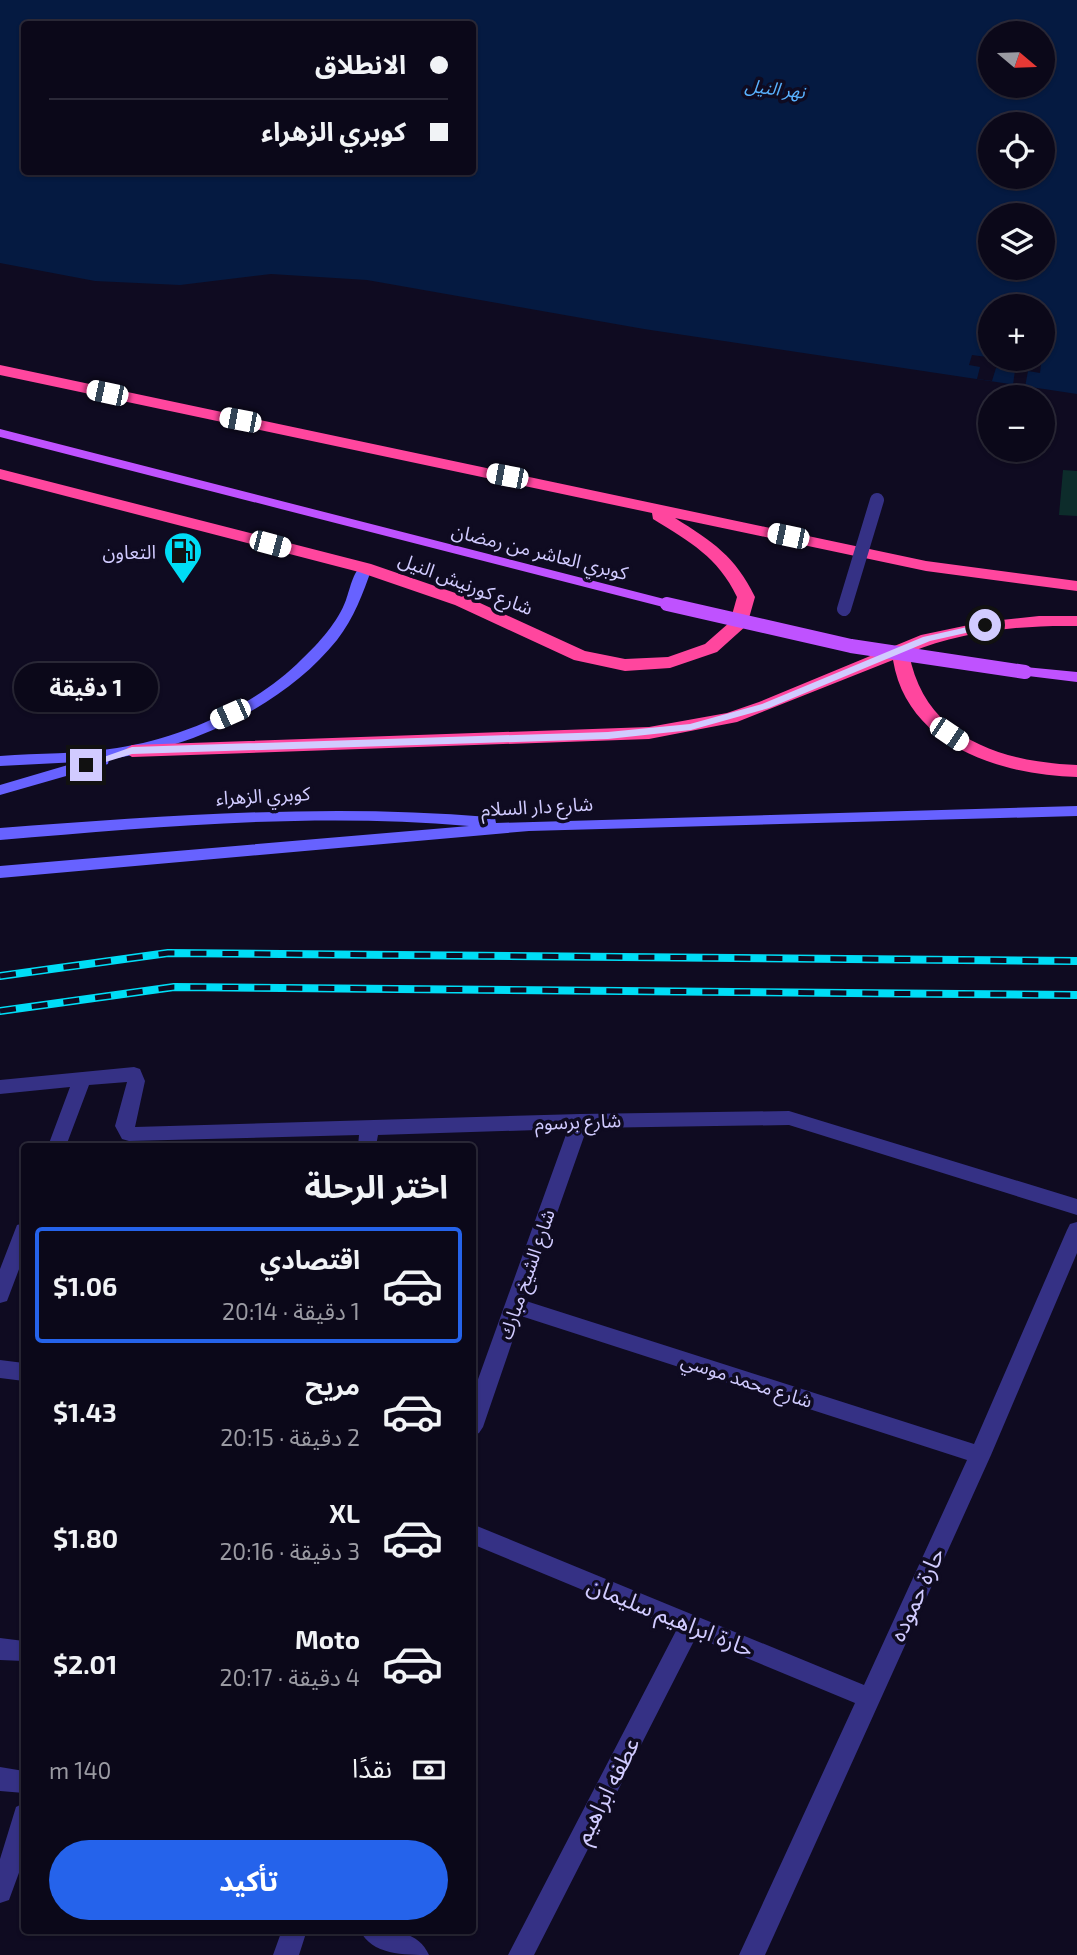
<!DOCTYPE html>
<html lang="ar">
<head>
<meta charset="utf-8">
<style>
  :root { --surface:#0b0819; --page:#191626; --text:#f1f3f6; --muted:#9a9aa2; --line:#2b2938; --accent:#2563eb }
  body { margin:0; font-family:"Exo 2","Noto Sans Arabic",sans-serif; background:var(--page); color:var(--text); direction:rtl; height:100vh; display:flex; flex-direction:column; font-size:26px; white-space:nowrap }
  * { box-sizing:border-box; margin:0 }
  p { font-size:23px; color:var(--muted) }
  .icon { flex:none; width:38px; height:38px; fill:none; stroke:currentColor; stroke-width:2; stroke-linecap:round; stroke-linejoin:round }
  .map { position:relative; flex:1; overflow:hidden; direction:ltr }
  .drawer { position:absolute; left:21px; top:1143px; width:455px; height:791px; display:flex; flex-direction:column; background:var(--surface); border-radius:7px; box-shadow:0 2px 5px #0004,0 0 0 2px var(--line); direction:rtl }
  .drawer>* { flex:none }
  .guide { position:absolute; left:21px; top:21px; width:455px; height:154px; border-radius:7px; box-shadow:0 2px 5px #0004,0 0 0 2px var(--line); direction:rtl; display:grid; align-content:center; height:154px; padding:0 28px; background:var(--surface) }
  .needle { width:46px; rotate:109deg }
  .fabs { position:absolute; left:978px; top:21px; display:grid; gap:14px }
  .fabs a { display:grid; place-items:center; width:77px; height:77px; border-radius:50%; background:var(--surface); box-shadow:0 2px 5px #0004,0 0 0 2px var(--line); font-size:35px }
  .end { position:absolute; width:32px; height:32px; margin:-16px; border:9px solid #d1cbff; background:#111; box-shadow:0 0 0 4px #111 }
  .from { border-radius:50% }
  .bubble { position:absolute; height:49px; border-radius:24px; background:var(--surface); box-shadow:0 2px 5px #0004,0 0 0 2px var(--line); font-size:23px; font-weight:700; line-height:49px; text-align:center; direction:rtl }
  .car { position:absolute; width:21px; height:42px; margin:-21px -10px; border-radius:9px; box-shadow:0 0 5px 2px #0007; background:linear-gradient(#fff 24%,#345 0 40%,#fff 0 76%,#345 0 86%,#fff 0) }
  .guide b { display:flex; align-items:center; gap:24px; height:66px; font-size:26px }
  .guide b+b { border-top:2px solid var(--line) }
  .guide i { width:18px; height:18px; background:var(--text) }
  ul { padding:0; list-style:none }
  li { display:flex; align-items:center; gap:21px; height:116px; margin:0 14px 10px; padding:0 14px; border:4px solid transparent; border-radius:7px }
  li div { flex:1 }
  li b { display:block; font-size:26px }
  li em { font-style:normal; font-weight:700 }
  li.on { border-color:var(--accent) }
  li>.icon { width:63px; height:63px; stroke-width:1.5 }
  h2 { padding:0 28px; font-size:32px; line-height:84px }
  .pay { display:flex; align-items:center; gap:18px; height:77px; padding:0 28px; font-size:26px }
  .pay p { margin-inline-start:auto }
  .primary-button { display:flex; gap:14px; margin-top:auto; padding:14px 28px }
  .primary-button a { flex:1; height:80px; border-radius:42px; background:var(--accent); color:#fff; font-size:28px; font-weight:700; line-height:80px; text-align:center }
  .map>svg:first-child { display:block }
  .green { fill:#0d2c2b }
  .water { fill:#051a41; fill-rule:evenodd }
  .pier { fill:#0f0b21 }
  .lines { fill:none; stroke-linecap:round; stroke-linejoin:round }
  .street { fill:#353185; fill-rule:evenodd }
  .secondary { fill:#6762ff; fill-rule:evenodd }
  .primary { fill:#bf52ff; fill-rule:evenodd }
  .highway { fill:#ff469e; fill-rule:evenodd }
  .rail-casing { stroke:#00ddf6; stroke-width:8 }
  .rail { stroke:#0f0b21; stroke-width:5; stroke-dasharray:16; stroke-linecap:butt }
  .street-bridge { stroke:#353185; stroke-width:14 }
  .primary-bridge { stroke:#bf52ff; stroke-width:14 }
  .route { fill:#d1cbff }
  .labels { text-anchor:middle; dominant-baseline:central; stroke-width:7; stroke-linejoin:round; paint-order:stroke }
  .far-water-label { font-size:18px; font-style:italic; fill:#59b2ff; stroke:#0f0b21 }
  .poi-label { font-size:19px; fill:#d1cbff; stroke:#0f0b21; text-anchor:end }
  .street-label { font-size:19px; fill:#d1cbff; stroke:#0f0b21 }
  .near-street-label { font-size:23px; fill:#d1cbff; stroke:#0f0b21 }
</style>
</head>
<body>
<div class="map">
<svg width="1077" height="1955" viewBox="0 0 1077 1955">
  <rect width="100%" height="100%" fill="#0f0b21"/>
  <path class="green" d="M1063 470 1077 471V516L1059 515Z"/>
  <path class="water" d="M0 0H1077V394L644 329 367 280 271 274 180 285 95 281 0 263ZM24 24H472V172H24ZM990 33H1043V86H990ZM990 124H1043V177H990ZM990 215H1043V268H990ZM990 306H1043V359H990Z"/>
  <path class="pier" d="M972 355 1041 364 1040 373 1028 371 1025 387 1013 385 1015 370 996 368 992 381 977 379 980 367 969 365Z"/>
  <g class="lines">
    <path class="street" d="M134 1067 140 1069 145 1081 135 1127 580 1114 789 1111 1077 1199V1215L789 1125 587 1128 526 1301 974 1444 1067 1230 1070 1224 1077 1222V1253L991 1455 765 1955H739L855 1703 696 1637 534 1955H508L677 1629 472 1544V1524L864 1685 967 1460 521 1316 483 1427 479 1433 472 1436V1396L568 1129 378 1135 376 1146H358L359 1135 129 1141 122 1139 115 1126 127 1082 89 1085 66 1146H48L70 1087 0 1094V1080Z
      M24 1223V1256L7 1301 0 1303V1269L17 1225Z
      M0 1360 24 1363V1381L0 1378Z
      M0 1638 24 1641V1661L0 1660Z
      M0 1767 24 1771V1793L0 1791Z
      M24 1803V1859L9 1900 0 1903V1859L16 1807Z
      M282 1930H307L299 1955H273Z
      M360 1930C384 1930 418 1928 429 1955 405 1955 371 1955 360 1930Z"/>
    <path class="secondary" d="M365 564 372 568C363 593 354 618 337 640 284 706 192 748 109 759L108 764 0 795V785L78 762 0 766V756C39 753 78 754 117 748 181 738 256 706 302 659 319 643 338 622 346 600 350 589 354 567 365 564Z
      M1077 806V816L529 831 0 878V866L469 826C312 812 156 827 0 840V828C163 816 325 803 489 817L495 818 496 823Z"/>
    <path class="primary" d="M0 429 672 601 674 604 667 608 0 437Z
      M1025 667 1077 672V682L1020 675 1017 672Z"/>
    <path class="highway" d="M0 365 926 561 1077 581V591L926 571 675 518C713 542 735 556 755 597L747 625 717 652 670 668 625 671 574 660 455 605 359 572 0 479V469L371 564 467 597 585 651 625 659 668 657 705 644 730 622 737 597C718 557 690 542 653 519L652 513 0 375Z
      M1039 616H1077V626C1020 625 962 631 909 653 924 737 1000 762 1077 765V777C1001 775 907 746 893 660L737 722 649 739 132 757 123 751 132 745 649 727 727 713 759 702 921 635 983 622Z"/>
    <defs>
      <path id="rail" d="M0 976 168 953 1077 961
        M0 1011 174 987 1077 995"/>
    </defs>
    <use href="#rail" class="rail-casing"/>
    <use href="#rail" class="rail"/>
    <path class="street-bridge" d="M844 609 877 500"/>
    <path class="primary-bridge" d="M667 604 851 646 1025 672"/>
  </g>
  <path class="route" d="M985 623 988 628 930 641 769 708 691 730 608 739 132 754 86 768 81 765 132 747 608 732 690 724 762 704 923 637Z"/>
  <defs>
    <symbol id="fuel-pin" viewBox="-11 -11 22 30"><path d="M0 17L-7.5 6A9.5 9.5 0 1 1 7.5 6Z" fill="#00ddf6" stroke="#0f0b21"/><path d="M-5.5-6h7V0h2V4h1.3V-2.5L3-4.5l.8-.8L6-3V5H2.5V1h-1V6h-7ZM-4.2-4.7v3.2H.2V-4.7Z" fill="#111"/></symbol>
  </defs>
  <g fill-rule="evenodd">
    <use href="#fuel-pin" x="161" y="529" width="44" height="60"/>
  </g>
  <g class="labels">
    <g class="far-water-label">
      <text transform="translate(775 88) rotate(7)">نهر النيل</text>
    </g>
    <g class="poi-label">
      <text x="156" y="551">التعاون</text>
    </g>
    <g class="street-label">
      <text transform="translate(540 551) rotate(14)">كوبري العاشر من رمضان</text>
      <text transform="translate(466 583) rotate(21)">شارع كورنيش النيل</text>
      <text transform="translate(263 795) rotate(-3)">كوبري الزهراء</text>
      <text transform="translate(537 806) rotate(-3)">شارع دار السلام</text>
      <text transform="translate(578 1121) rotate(-2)">شارع برسوم</text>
      <text transform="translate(526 1274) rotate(-71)">شارع الشيخ مبارك</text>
      <text transform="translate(747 1380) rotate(18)">شارع محمد موسي</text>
    </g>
    <g class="near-street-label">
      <text transform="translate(916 1594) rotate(-65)">حارة حموده</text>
      <text transform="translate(671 1616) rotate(22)">حارة ابراهيم سليمان</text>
      <text transform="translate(606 1790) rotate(-63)">عطفه ابراهيم</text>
    </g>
  </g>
</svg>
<div class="fabs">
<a><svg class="needle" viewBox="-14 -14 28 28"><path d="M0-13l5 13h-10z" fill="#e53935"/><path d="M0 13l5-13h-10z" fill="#9a9aa2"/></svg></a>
<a><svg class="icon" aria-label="locate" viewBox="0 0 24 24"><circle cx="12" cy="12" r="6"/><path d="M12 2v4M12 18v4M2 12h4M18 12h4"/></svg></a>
<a><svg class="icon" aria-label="layers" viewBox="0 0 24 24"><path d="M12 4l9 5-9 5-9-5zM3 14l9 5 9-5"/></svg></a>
<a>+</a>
<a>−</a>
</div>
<i class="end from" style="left:985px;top:625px"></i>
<i class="end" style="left:86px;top:765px"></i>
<div class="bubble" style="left:14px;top:663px;width:144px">1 دقيقة</div>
<i class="car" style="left:107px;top:393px;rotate:282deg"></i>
<i class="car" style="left:240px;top:420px;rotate:281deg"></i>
<i class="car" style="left:507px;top:476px;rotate:281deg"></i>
<i class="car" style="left:788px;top:536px;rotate:282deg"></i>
<i class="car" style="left:270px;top:544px;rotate:105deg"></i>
<i class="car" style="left:230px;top:714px;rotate:246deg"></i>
<i class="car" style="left:949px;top:734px;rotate:124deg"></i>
<div class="guide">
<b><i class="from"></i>الانطلاق</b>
<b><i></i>كوبري الزهراء</b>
</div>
<section class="drawer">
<h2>اختر الرحلة</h2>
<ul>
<li class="on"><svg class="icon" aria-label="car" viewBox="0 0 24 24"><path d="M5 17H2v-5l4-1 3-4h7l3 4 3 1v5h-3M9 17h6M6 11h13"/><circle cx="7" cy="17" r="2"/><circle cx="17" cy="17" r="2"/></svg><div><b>اقتصادي</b><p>1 دقيقة · 20:14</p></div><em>$1.06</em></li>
<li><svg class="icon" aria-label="car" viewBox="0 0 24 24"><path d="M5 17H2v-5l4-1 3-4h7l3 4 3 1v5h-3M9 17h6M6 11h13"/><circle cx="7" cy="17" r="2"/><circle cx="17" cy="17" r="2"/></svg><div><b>مريح</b><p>2 دقيقة · 20:15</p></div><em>$1.43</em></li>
<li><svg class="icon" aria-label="car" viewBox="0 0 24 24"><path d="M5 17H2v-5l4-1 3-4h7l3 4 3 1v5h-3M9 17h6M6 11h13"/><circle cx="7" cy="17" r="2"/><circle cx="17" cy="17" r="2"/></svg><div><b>XL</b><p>3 دقيقة · 20:16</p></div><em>$1.80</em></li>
<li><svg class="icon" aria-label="car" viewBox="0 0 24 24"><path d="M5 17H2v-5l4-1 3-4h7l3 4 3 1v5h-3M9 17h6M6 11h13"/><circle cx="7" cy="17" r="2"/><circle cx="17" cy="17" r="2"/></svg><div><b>Moto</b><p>4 دقيقة · 20:17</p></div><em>$2.01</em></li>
</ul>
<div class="pay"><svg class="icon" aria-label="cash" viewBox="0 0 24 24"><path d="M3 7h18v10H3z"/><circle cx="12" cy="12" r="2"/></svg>نقدًا<p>140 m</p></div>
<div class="primary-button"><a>تأكيد</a></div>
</section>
</div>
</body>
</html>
